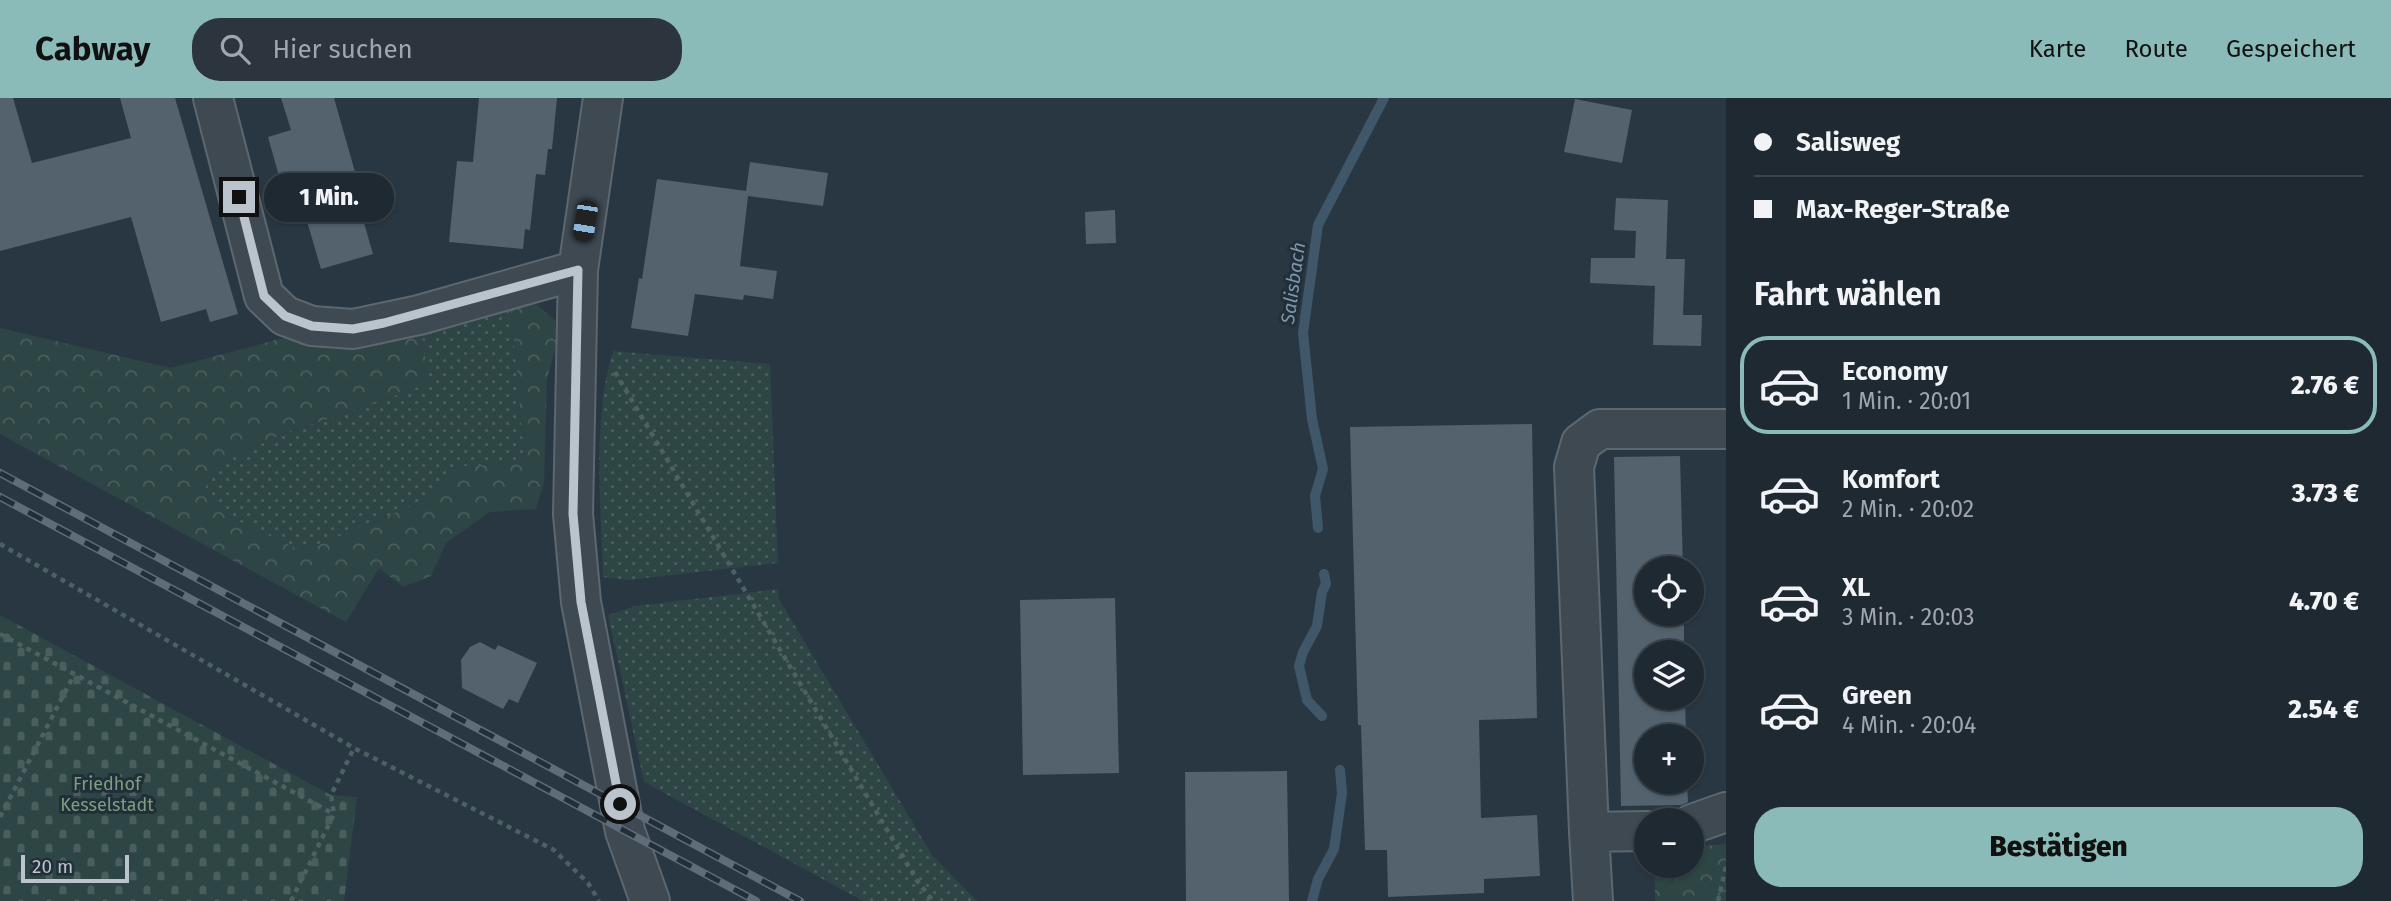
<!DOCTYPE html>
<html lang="de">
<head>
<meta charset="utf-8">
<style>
  :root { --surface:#1f2932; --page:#2c353e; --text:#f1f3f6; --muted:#a1a6ac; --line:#3c454d; --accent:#8bbbb9 }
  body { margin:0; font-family:"Fira Sans",sans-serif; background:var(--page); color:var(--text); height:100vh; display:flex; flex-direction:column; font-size:26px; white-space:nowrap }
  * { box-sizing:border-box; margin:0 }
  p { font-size:23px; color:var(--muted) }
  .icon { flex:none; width:38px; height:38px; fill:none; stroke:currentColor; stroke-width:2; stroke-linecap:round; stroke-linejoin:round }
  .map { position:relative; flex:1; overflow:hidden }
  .drawer { display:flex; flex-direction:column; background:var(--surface); width:665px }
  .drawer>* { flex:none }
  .hud { display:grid; align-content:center; height:154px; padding:0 28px; background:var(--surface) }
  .fabs { position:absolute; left:1634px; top:458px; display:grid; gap:14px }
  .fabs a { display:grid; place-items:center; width:70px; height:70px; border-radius:50%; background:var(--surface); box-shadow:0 2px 5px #0004,0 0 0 2px var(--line); font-size:35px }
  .scale { position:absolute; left:21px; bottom:18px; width:108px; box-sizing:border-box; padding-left:7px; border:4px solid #bbc4cc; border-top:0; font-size:19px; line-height:24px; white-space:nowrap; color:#bbc4cc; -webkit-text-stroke:5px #222e38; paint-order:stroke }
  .end { position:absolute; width:32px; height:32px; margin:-16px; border:9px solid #bbc4cc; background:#111; box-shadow:0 0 0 4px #111 }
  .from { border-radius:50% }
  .bubble { position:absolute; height:49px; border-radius:24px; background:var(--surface); box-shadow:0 2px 5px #0004,0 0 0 2px var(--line); font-size:23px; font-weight:800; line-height:49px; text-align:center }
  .car { position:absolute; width:21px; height:42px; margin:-21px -10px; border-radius:9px; box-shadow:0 0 5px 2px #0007; background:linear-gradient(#222 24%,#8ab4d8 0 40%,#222 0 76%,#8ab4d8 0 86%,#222 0) }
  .hud b { display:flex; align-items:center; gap:24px; height:66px; font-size:26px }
  .hud b+b { border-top:2px solid var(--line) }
  .hud i { width:18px; height:18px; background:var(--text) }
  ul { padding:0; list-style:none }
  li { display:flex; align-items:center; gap:21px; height:98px; margin:0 14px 10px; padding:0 14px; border:4px solid transparent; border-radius:28px }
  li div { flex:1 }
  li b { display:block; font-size:26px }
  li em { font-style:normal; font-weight:800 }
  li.on { border-color:var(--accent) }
  li>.icon { width:63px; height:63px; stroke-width:1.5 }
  h2 { padding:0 28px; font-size:32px; line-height:84px }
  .action { display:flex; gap:14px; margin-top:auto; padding:14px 28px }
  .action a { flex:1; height:80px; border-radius:28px; background:var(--accent); color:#111; font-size:28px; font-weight:800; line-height:80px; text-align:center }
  header { display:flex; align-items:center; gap:42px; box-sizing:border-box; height:98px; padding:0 35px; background:var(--accent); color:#111 }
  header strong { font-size:33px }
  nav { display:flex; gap:38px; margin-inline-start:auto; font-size:24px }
  .search { width:490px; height:63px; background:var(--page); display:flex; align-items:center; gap:18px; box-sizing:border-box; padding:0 24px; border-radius:28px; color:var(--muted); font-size:26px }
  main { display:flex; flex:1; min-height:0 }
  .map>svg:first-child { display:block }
  .green { fill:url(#green-dots) }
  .forest { fill:url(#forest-crowns) }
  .cemetery { fill:url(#cemetery-stones) }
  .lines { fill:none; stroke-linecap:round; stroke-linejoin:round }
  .stream { stroke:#40576a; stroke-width:10 }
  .building { fill:#53626d }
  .minor-casing { stroke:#5c676f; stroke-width:42 }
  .path { stroke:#4c6161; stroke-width:4.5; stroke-dasharray:5 5; stroke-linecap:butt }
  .minor { stroke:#3e4952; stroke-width:38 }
  .rail-casing { stroke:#606d79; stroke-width:8 }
  .rail { stroke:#222e38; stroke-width:5; stroke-dasharray:16; stroke-linecap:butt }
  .route { stroke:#bbc4cc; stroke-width:9 }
  .labels { text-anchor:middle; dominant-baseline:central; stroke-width:6; stroke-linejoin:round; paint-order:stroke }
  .park-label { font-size:18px; fill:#7ba07f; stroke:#222e38 }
  .water-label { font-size:19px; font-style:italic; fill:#7e97ac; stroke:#222e38 }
</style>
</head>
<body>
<header>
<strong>Cabway</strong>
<div class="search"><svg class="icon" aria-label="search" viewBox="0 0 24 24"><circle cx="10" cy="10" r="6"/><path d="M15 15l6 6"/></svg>Hier suchen</div>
<nav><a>Karte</a><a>Route</a><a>Gespeichert</a></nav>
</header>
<main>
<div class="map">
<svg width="1726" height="803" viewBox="0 0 1726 803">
  <defs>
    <pattern id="green-dots" width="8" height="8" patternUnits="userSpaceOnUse" patternTransform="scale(1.75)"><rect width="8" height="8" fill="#2d4544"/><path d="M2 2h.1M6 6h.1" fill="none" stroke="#4a5e5e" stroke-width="1.8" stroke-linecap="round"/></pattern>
    <pattern id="forest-crowns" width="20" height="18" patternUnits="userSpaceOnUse" patternTransform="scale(1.75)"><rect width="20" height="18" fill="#2d4544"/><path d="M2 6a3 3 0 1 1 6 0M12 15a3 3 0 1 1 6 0" fill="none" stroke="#4a5e5e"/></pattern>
    <pattern id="cemetery-stones" width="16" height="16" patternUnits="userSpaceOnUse" patternTransform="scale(1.75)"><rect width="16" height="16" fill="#2d4544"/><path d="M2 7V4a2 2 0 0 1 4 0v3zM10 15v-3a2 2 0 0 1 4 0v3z" fill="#4a5e5e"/></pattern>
  </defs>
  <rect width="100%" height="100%" fill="#293742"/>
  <path class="green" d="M510 201 525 364 455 369 421 404 323 445 297 451 223 416 204 393 215 368 282 336 373 306 428 285 420 224Z
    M613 253 770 266 778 465 628 482 603 479C601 411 592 318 613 253Z
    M778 491 779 501 932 757 977 803H863L644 684 608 517 635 508Z"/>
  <path class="forest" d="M510 201 537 207 555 222 556 248 547 281 544 385 536 411 490 414 446 445 431 478 403 489 379 470 346 524 0 336V230L171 270 283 240 324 244 420 224 429 285 373 306 282 336 215 368 204 393 223 416 297 451 323 445 421 404 455 369 525 364Z
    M1726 746V803H1655V768H1692V749Z"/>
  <path class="cemetery" d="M0 517 331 697 357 699 344 803H0Z"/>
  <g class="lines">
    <path class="stream" d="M1318 430 1315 398 1323 371 1312 321 1303 235 1318 127 1384 0
      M1322 618 1307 602 1299 568 1303 554 1317 528 1322 494 1326 486 1324 476
      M1312 803 1318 781 1334 751 1342 695 1340 672"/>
  </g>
  <path class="building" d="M0 0H13L32 65 131 40 120 0H175L238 216 210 224 206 211 161 224 131 119 0 153Z
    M281 0H334L361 95 356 97 373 156 321 171 299 96 292 98 289 88 282 89 268 39 291 32Z
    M479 0H557L552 51H548L545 77 536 76 530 132 525 131 523 151 449 144 457 63 473 64Z
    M1575 1 1632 12 1622 65 1564 54Z
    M750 64 828 75 823 108 748 98 740 168 777 173 773 201 744 197 743 202 695 196 688 238 631 230 639 180 642 181 657 81 746 93Z
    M1616 100 1668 102 1666 161H1685L1683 217H1702L1701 248 1653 247 1655 188 1590 185 1591 160H1635L1636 133 1614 132Z
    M1115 112 1116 145 1086 146 1085 114Z
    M1532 326 1537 620 1479 622 1481 720 1537 717 1540 778 1484 781V795L1388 799 1387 752H1365L1361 627H1358L1350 329Z
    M1680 358 1683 471H1647V516H1684V555H1647V600H1685L1686 639H1647V684H1687L1688 704 1682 707 1621 708 1614 359Z
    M1115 500 1119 675 1023 677 1020 502Z
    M480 544 495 552 498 547 537 565 518 605 509 601 503 611 462 590 461 562 470 549Z
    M1287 673 1289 803H1186L1185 674Z"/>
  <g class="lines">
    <defs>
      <path id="minor" d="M213 0 264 198 285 218 312 228 353 231 419 217 578 172
        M603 0 578 172 573 416 581 504 625 733 650 803
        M1692 726 1726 714
        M1589 734 1574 369 1581 345 1600 331H1726
        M1593 803 1589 734 1647 733"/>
    </defs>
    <use href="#minor" class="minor-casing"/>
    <path class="path" d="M615 274 918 784 933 803
      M0 446 354 650 554 752 588 785 599 803
      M0 536 334 716
      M0 719 74 577
      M291 803 334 716 331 697 354 650
      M1718 803 1726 768"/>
    <use href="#minor" class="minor"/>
    <defs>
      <path id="rail" d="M0 375 800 803
        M0 399 756 803"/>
    </defs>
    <use href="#rail" class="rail-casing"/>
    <use href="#rail" class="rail"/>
  </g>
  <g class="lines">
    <path class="route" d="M239 99 264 198 285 218 312 228 353 231 384 225 578 172 573 416 581 504 620 706"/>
  </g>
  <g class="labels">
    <g class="park-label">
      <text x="107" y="686">Friedhof<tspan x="107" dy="21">Kesselstadt</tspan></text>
    </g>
    <g class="water-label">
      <text transform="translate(1293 185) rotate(-82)">Salisbach</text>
    </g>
  </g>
</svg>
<div class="fabs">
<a><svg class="icon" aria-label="locate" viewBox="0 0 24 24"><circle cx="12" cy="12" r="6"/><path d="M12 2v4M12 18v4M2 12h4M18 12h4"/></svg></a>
<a><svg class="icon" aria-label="layers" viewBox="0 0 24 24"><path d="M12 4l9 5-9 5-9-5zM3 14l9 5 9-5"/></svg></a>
<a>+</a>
<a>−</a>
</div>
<div class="scale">20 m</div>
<i class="end from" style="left:620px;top:706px"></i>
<i class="end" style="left:239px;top:99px"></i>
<div class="bubble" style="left:264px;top:75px;width:130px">1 Min.</div>
<i class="car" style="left:585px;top:123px;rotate:189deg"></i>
</div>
<section class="drawer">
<div class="hud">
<b><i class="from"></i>Salisweg</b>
<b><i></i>Max-Reger-Straße</b>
</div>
<h2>Fahrt wählen</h2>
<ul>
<li class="on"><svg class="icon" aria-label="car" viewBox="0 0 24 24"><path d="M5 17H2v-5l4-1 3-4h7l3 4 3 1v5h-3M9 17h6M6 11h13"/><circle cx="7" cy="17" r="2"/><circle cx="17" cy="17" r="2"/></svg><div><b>Economy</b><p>1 Min. · 20:01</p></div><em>2.76 €</em></li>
<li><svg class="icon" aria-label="car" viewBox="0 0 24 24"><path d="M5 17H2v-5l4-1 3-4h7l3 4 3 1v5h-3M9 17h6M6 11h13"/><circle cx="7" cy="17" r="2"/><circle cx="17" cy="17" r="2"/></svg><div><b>Komfort</b><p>2 Min. · 20:02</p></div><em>3.73 €</em></li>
<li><svg class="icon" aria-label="car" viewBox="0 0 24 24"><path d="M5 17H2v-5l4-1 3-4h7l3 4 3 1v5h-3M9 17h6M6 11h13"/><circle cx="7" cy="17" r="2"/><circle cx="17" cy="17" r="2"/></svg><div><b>XL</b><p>3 Min. · 20:03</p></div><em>4.70 €</em></li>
<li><svg class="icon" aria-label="car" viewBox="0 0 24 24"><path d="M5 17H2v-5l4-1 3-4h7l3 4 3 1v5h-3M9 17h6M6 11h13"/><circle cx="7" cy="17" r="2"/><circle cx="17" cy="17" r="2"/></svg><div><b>Green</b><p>4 Min. · 20:04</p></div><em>2.54 €</em></li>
</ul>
<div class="action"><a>Bestätigen</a></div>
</section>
</main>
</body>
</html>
